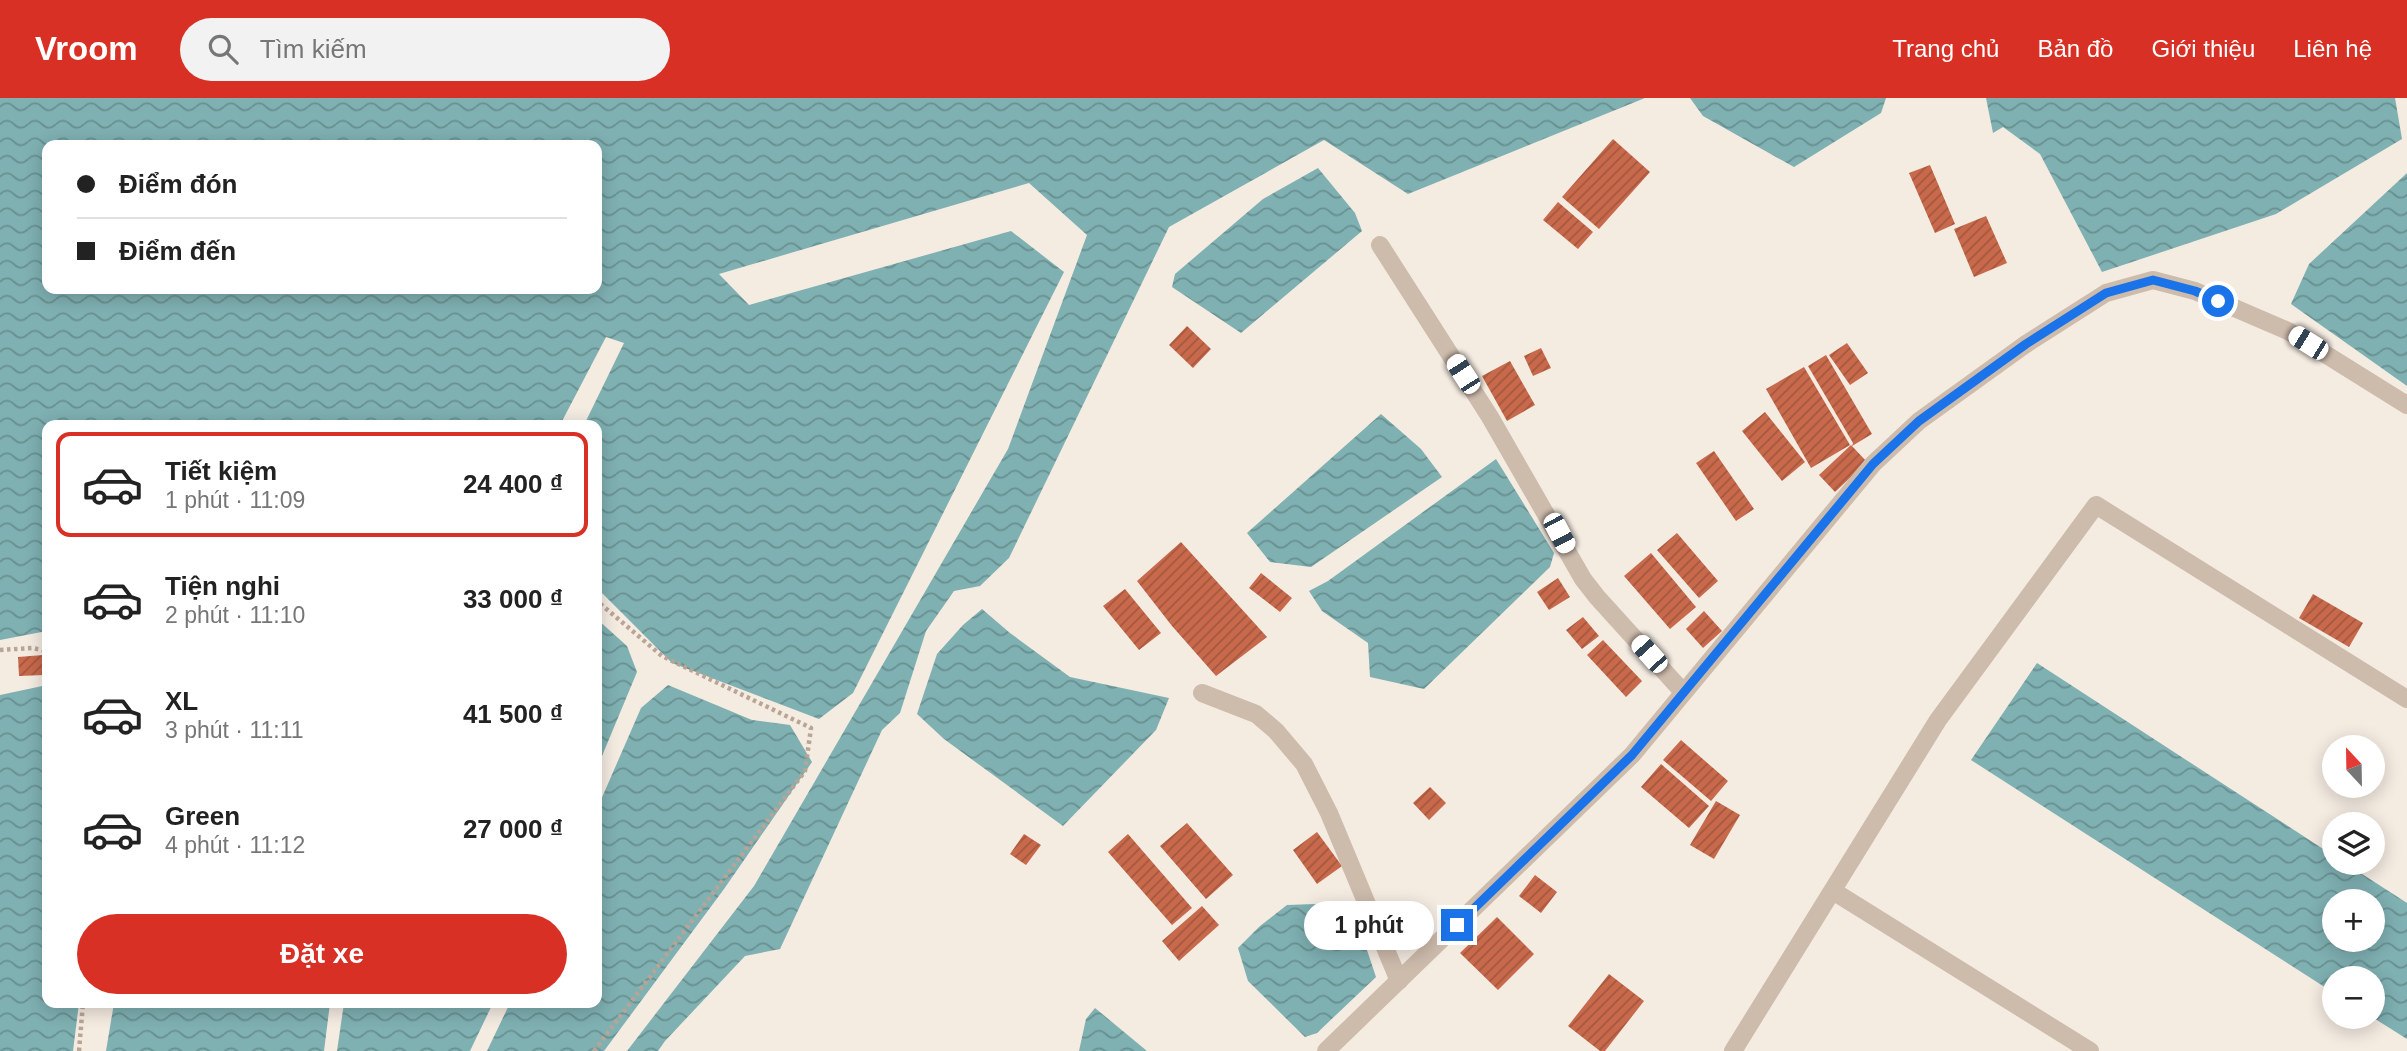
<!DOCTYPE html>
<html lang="vi">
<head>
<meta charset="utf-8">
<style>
  :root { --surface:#fff; --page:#f2f2f2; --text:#222; --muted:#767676; --line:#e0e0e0; --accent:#d93025 }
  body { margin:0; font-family:Arial,sans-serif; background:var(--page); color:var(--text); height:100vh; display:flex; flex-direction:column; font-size:26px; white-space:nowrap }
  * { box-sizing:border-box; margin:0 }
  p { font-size:23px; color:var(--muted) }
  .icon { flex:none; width:38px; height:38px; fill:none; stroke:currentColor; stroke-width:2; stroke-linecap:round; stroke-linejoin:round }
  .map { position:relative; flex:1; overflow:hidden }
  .drawer { position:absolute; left:42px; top:322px; width:560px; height:588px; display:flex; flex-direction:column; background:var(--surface); border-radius:14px; box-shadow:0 4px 18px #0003 }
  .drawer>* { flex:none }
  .top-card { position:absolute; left:42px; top:42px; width:560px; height:154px; border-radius:14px; box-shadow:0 4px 18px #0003; display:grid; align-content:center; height:154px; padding:0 35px; background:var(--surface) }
  .needle { width:46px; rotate:338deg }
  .buttons { position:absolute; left:2322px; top:637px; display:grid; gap:14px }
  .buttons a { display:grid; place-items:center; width:63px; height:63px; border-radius:50%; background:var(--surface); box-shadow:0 4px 18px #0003; font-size:35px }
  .end { position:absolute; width:32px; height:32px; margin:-16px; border:9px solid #1a73e8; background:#fff; box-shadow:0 0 0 4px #fff }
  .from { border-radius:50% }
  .bubble { position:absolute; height:49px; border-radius:24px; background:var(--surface); box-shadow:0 4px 18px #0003; font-size:23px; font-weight:800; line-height:49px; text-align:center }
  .car { position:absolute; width:21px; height:42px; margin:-21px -10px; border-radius:9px; box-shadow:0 0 5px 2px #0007; background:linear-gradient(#fff 24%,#345 0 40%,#fff 0 76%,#345 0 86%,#fff 0) }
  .top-card b { display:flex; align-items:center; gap:24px; height:66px; font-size:26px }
  .top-card b+b { border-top:2px solid var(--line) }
  .top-card i { width:18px; height:18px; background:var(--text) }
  ul { padding:12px 0 0; list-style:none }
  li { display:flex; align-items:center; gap:21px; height:105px; margin:0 14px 10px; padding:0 21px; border:4px solid transparent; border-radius:14px }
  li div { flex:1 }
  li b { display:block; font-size:26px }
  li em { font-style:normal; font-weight:800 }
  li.active { border-color:var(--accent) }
  li>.icon { width:63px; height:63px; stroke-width:1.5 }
  .cta { display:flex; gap:14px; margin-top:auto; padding:14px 35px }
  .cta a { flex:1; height:80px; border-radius:42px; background:var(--accent); color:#fff; font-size:28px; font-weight:800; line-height:80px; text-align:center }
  header { display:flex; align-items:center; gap:42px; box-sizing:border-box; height:98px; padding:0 35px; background:var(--accent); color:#fff }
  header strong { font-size:33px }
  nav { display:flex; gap:38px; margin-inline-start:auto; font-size:24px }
  .search { width:490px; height:63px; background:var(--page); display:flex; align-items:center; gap:18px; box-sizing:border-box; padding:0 24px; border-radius:38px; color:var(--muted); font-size:26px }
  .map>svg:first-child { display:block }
  .water { fill:url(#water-waves); fill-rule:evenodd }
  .building { fill:url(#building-hatch) }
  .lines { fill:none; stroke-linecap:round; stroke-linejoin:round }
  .path { stroke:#b9a596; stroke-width:4.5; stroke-dasharray:3.5 3.5; stroke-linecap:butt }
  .minor { stroke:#cdbbac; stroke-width:18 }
  .tertiary { stroke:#cdbbac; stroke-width:18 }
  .route { stroke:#1a73e8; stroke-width:9 }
</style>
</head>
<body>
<header>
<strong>Vroom</strong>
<div class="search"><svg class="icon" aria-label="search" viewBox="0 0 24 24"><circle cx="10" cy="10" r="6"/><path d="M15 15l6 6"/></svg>Tìm kiếm</div>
<nav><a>Trang chủ</a><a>Bản đồ</a><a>Giới thiệu</a><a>Liên hệ</a></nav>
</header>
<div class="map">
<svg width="2407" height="953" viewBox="0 0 2407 953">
  <defs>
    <pattern id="water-waves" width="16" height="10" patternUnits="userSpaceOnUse" patternTransform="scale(1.75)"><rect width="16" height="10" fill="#7fb0b2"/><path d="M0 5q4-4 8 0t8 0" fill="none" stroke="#699091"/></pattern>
    <pattern id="building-hatch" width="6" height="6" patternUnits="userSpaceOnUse" patternTransform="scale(1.75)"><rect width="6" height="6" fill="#c8694b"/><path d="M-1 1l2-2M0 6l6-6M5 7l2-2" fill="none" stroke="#a4573f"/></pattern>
  </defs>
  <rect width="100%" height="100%" fill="#f4ebe1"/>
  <path class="water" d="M0 0H1645L1408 96 1324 42 1169 129 1009 460 980 488 954 493 926 533 900 615 882 632 780 851 745 858 665 943 658 953H627L754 788 1008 351 1087 137 1029 85 719 176 749 207 1011 133 1064 174 853 595 819 621 672 565 597 490V327H584L624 245 606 239 560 327H47V533L0 542ZM47 47H597V191H47Z
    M1690 0H1886L1881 15 1794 69 1703 18Z
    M1986 0H2395L2402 41 2276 116 2102 174 2040 56 2003 29 1993 35Z
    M1318 70 1355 115 1362 133 1241 235 1172 189 1175 176 1263 101Z
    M2407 75V288L2291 206 2309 166Z
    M1381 316 1421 351 1442 379 1311 469 1270 464 1247 435Z
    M1496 361 1554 455 1550 469 1424 591 1370 579 1368 545 1322 513 1309 493 1328 483Z
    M982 511 1010 535 1070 579 1169 600 1156 632 1063 728 944 641 917 616 937 556 963 527Z
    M597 521 627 548 637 574 597 670Z
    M2037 565 2334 758V765H2345L2407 805V941L2372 919 2373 880H2334V895L1971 662ZM2334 803H2373V842H2334Z
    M47 587V905H79L73 953H0V597Z
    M668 587 752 622 790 627 812 664 724 791 604 953H487L510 905H597V711L641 610Z
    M1315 806 1358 825 1376 879 1317 935 1305 939 1248 883 1238 850 1260 828 1287 807Z
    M114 905H330L324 953H106Z
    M344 905H493L470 953H337Z
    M1095 910 1147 953H1079L1086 921Z"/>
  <path class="building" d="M1613 41 1650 74 1599 131 1562 99Z
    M1930 67 1955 126 1935 135 1909 75Z
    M1558 104 1593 134 1578 151 1543 122Z
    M1986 118 2007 165 1974 179 1954 131Z
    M1187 228 1211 251 1193 270 1169 247Z
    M1847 245 1868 275 1850 287 1829 257Z
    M1541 250 1551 270 1533 278 1524 258Z
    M1826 257 1872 336 1852 348 1853 345 1808 268Z
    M1510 263 1535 307 1507 323 1482 278Z
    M1804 269 1850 347 1811 370 1766 291Z
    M1765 314 1805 364 1782 383 1742 333Z
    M1851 347 1867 364 1835 394 1819 377Z
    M1714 353 1754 411 1736 423 1696 365Z
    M1677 435 1718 483 1699 500 1657 452Z
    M1181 444 1267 539 1216 578 1172 528 1137 483Z
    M1651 455 1696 509 1670 531 1624 478Z
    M1261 475 1292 500 1280 514 1249 490Z
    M1558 480 1570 499 1549 512 1537 494Z
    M1125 491 1161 535 1139 552 1103 508Z
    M2313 496 2363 525 2349 549 2299 520Z
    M1704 513 1722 533 1703 550 1686 531Z
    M1583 519 1599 538 1582 551 1566 532Z
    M1603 542 1642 583 1626 599 1587 557Z
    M43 557 44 577 19 578 18 559Z
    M1681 642 1728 683 1711 703 1663 662Z
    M1661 666 1709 708 1689 730 1641 689Z
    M1430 689 1446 705 1429 722 1413 705Z
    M1716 703 1740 717 1714 761 1690 747Z
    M1187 725 1233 777 1206 801 1160 748Z
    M1317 734 1342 768 1317 786 1293 752Z
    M1024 736 1041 747 1026 767 1010 756Z
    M1128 736 1192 810 1172 827 1108 754Z
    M1535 777 1557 794 1541 815 1519 798Z
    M1202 808 1219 827 1179 863 1162 843Z
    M1497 819 1534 856 1498 892 1460 855Z
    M1609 876 1644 903 1605 953H1600L1568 928Z"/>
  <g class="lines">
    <path class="path" d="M0 552 32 550 47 553
      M79 953 83 905
      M594 953 805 673 811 630 662 558 597 503"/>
    <path class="minor" d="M1380 147 1490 319 1583 481 1597 499 1683 594
      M2026 246 2106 195 2153 182 2195 193 2288 233 2407 307
      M1202 595 1256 616 1276 633 1304 666 1329 715 1399 883
      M1833 793 2090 953
      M1733 953 1938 622 2096 407 2407 601"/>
    <path class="tertiary" d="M1326 953 1632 657 1873 366 1919 323 2026 246"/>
  </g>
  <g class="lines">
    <path class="route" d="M1457 827 1632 657 1873 366 1919 323 2026 246 2106 195 2153 182 2195 193 2218 203"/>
  </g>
</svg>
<div class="buttons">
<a><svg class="needle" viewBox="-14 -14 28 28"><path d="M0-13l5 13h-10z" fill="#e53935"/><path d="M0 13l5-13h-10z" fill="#767676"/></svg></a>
<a><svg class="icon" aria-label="layers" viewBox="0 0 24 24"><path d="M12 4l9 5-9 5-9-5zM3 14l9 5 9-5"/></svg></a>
<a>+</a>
<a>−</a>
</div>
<i class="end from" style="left:2218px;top:203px"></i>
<i class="end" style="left:1457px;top:827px"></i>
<div class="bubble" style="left:1304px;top:803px;width:130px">1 phút</div>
<i class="car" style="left:2308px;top:245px;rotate:302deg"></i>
<i class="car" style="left:1463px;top:276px;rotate:327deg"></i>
<i class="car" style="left:1559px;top:435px;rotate:152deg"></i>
<i class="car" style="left:1649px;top:556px;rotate:318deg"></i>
<div class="top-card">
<b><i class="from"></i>Điểm đón</b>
<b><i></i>Điểm đến</b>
</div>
<section class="drawer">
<ul>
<li class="active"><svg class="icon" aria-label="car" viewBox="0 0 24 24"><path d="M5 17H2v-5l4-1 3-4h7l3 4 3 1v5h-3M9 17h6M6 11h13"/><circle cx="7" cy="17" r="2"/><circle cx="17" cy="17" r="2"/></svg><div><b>Tiết kiệm</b><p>1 phút · 11:09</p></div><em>24 400 ₫</em></li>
<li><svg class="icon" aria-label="car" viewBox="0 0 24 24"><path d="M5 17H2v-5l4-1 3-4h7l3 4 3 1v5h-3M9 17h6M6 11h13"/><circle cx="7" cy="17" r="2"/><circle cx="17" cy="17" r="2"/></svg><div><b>Tiện nghi</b><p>2 phút · 11:10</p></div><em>33 000 ₫</em></li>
<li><svg class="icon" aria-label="car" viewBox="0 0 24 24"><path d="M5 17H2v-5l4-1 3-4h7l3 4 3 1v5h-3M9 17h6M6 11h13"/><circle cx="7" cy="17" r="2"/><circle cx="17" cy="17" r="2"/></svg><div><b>XL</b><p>3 phút · 11:11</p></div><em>41 500 ₫</em></li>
<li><svg class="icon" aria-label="car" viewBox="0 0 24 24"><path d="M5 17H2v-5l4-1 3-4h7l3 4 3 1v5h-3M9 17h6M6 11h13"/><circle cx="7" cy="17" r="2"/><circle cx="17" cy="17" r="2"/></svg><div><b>Green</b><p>4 phút · 11:12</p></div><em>27 000 ₫</em></li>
</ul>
<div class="cta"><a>Đặt xe</a></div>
</section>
</div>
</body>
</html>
